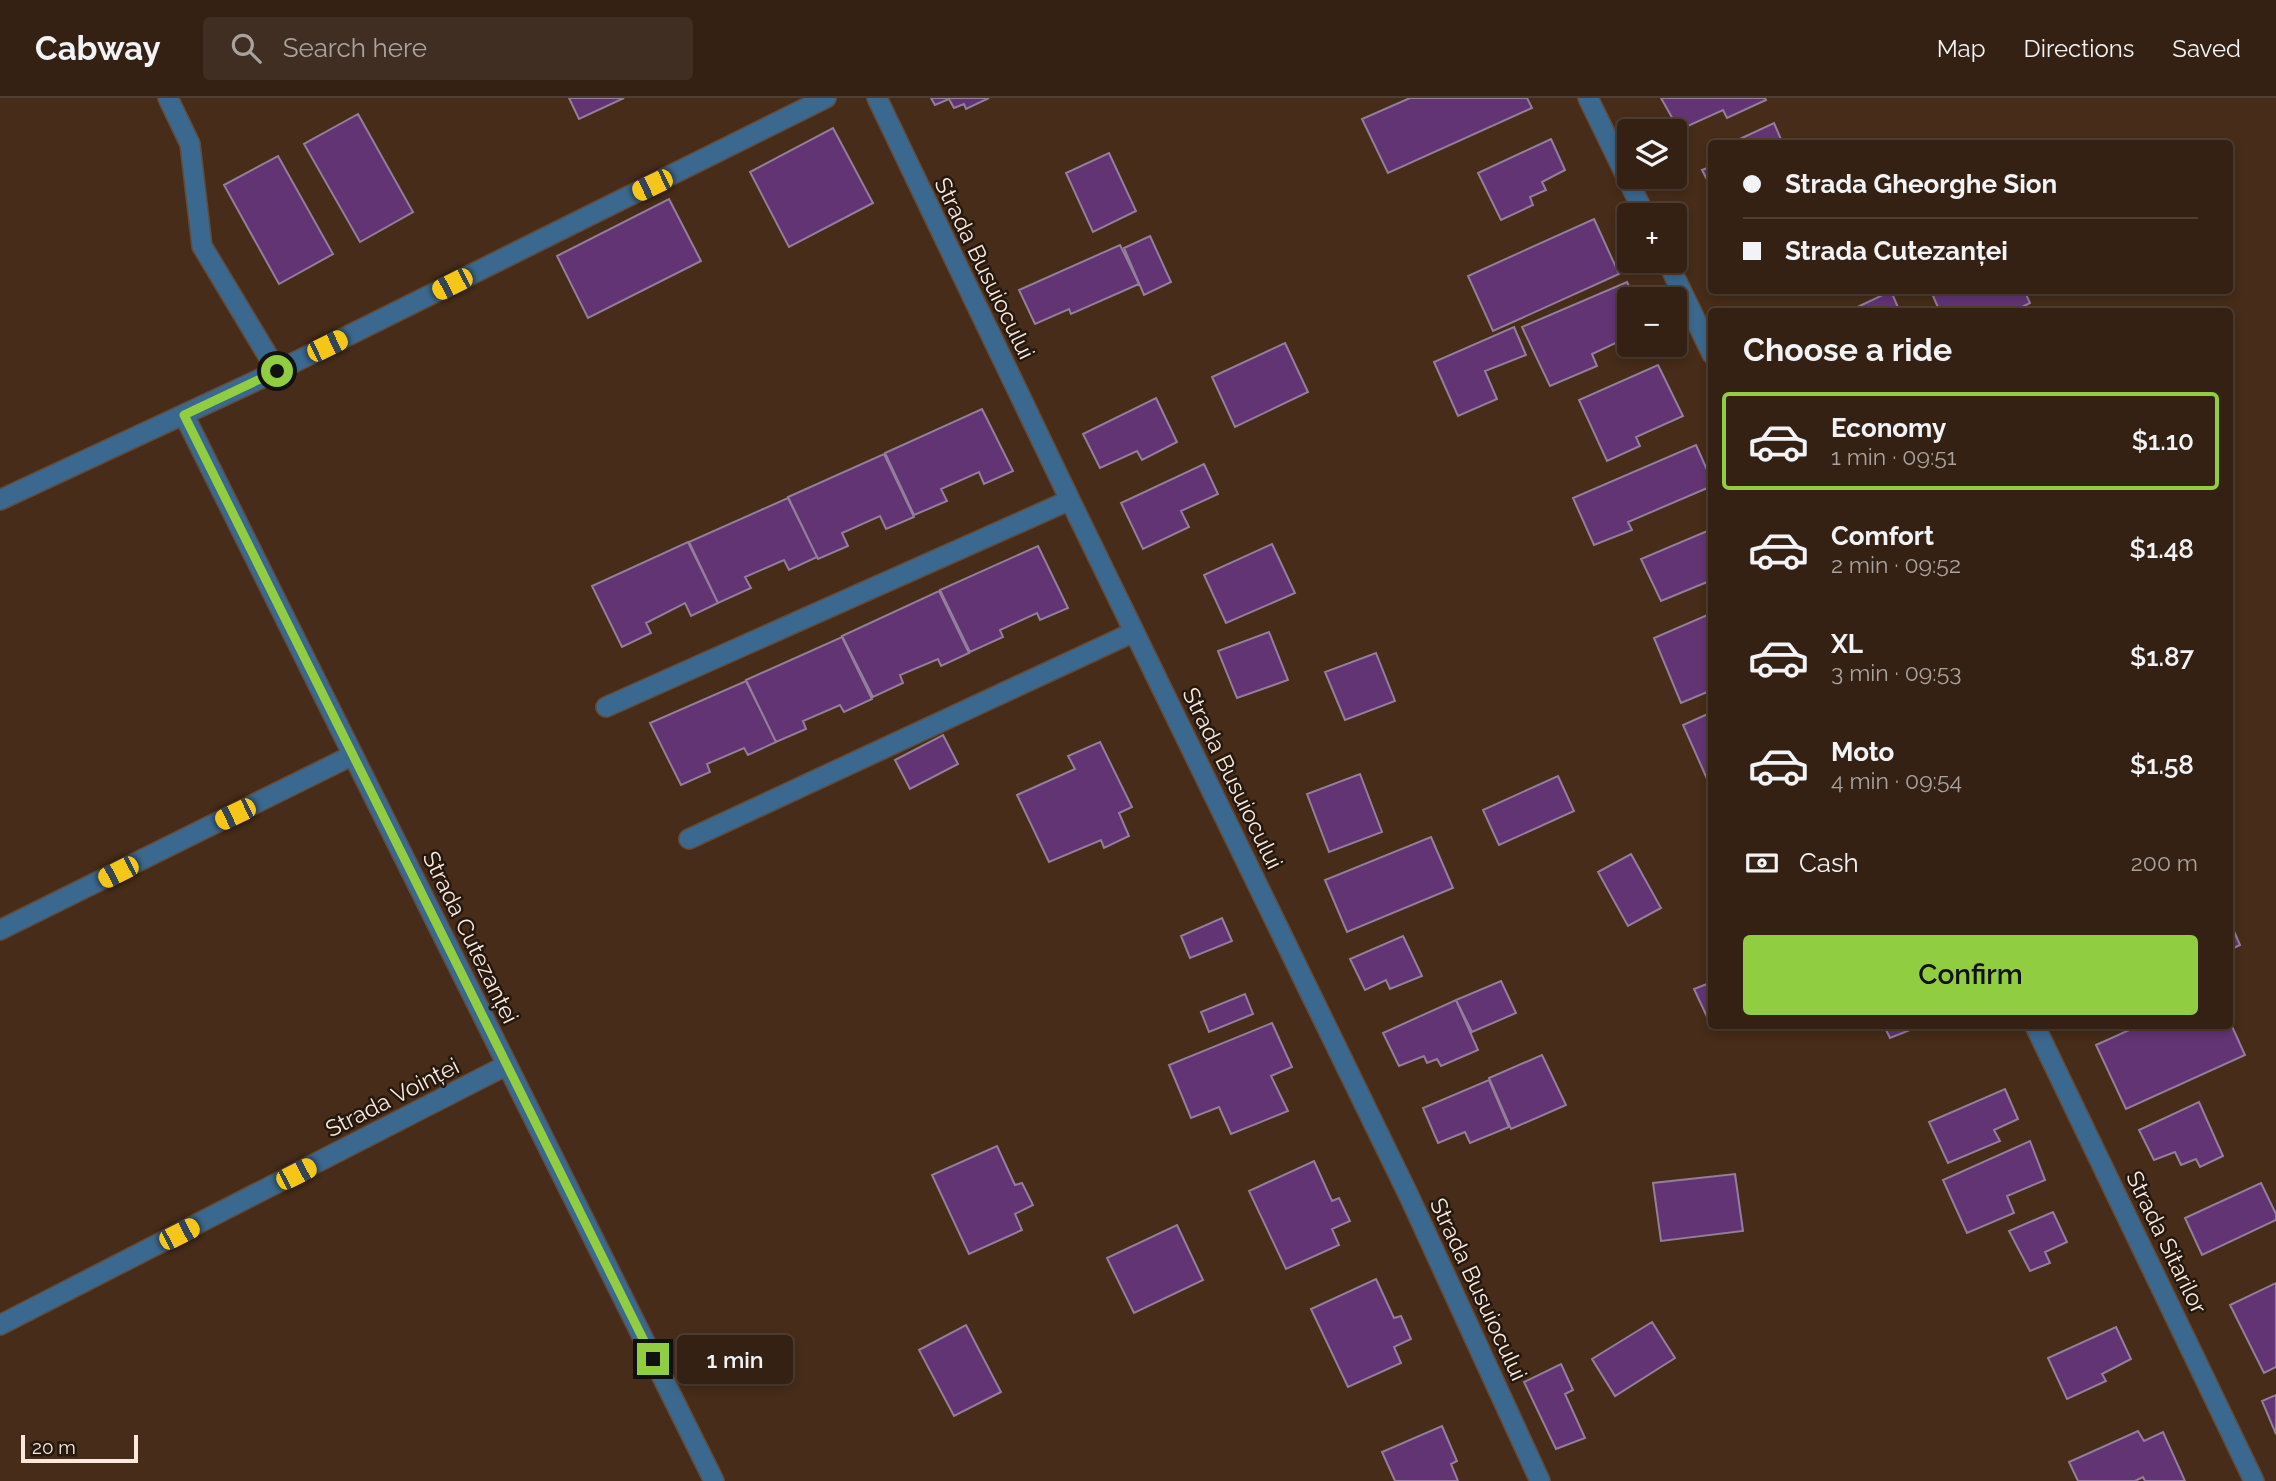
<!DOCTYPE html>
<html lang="en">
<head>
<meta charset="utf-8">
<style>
  :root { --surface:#342113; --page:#3f2e21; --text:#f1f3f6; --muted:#a9a3a0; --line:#4e3e33; --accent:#91cd40 }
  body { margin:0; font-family:Raleway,sans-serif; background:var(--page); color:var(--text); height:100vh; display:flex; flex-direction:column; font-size:26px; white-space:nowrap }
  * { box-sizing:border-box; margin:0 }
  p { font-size:23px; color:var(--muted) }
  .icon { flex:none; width:38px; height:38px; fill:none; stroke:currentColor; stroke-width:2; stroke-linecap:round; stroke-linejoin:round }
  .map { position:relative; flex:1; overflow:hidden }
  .details { position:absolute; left:1708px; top:210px; width:525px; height:721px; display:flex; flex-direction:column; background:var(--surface); border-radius:7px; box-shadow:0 4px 10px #0003,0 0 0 2px var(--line) }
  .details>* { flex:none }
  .banner { position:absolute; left:1708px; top:42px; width:525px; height:154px; border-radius:7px; box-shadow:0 4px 10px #0003,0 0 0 2px var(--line); display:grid; align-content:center; height:154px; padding:0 35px; background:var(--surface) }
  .fabs { position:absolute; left:1617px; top:21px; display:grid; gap:14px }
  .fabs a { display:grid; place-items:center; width:70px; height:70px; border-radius:7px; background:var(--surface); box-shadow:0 4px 10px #0003,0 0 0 2px var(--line); font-size:35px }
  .scale { position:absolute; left:21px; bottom:18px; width:117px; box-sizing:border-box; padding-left:7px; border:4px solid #fbe9de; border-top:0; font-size:19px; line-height:24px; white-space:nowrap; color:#fbe9de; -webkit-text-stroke:5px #24180f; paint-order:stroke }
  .end { position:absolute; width:32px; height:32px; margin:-16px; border:9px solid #91cd40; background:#111; box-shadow:0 0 0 4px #111 }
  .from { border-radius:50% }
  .bubble { position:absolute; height:49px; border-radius:7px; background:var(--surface); box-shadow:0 4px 10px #0003,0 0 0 2px var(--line); font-size:23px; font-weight:600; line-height:49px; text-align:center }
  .car { position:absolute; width:21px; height:42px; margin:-21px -10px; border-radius:9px; box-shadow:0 0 5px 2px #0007; background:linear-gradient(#f5c518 24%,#345 0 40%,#f5c518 0 76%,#345 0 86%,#f5c518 0) }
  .banner b { display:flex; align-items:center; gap:24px; height:66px; font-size:26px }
  .banner b+b { border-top:2px solid var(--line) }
  .banner i { width:18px; height:18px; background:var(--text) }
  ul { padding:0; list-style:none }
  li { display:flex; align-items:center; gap:21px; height:98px; margin:0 14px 10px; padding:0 21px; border:4px solid transparent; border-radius:7px }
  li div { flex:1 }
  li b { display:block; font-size:26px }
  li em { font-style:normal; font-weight:600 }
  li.on { border-color:var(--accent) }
  li>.icon { width:63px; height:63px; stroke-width:1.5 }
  h2 { padding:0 35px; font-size:32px; line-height:84px }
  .pay { display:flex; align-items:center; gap:18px; height:77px; padding:0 35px; font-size:26px }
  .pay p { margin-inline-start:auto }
  .cta { display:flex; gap:14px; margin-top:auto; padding:14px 35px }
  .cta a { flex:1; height:80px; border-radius:7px; background:var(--accent); color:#111; font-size:28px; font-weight:600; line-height:80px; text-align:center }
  header { display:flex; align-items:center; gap:42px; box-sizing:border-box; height:98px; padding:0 35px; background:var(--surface); border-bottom:2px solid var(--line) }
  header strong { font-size:33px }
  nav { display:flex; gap:38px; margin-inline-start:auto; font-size:24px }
  .search { width:490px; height:63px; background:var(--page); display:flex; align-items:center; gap:18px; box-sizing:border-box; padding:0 24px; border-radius:7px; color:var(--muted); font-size:26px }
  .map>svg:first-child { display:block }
  .building { fill:#623474; stroke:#937e9b; stroke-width:2 }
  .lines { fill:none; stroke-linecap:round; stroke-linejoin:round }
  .service-casing { stroke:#634a39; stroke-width:22 }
  .minor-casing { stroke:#634a39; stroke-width:22 }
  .service { stroke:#3b688e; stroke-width:19 }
  .minor { stroke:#3b688e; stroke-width:19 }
  .route { stroke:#91cd40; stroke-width:9 }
  .labels { text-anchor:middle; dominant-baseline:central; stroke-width:5; stroke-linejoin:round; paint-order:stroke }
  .street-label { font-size:23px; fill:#fbe9de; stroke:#24180f }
</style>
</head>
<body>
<header>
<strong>Cabway</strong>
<div class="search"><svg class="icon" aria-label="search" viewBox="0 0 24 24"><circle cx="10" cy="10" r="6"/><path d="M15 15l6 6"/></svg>Search here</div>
<nav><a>Map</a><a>Directions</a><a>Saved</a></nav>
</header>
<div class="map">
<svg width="2276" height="1383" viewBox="0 0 2276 1383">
  <rect width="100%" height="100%" fill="#462c19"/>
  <path class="building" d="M569 0H624L579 21Z
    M931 0H989L966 11 964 6 954 10 949 1 935 7Z
    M1410 0H1527L1532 10 1388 75 1362 21Z
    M1661 0H1765L1766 2 1727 20 1723 12 1679 32Z
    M358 16 413 114 360 144 304 46Z
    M1774 25 1783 46H1729Z
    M833 30 873 105 789 149 750 74Z
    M1551 41 1565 72 1542 84 1546 92 1530 99 1533 107 1501 122 1478 75Z
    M1109 55 1136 113 1093 134 1066 75Z
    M278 58 333 156 279 186 224 87Z
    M1712 68V91L1702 72Z
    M669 101 701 163 588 220 557 158Z
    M1594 121 1619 176 1493 233 1468 178Z
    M1150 138 1171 184 1144 197 1124 150Z
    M1120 147 1139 186 1071 216 1069 211 1035 226 1019 192Z
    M1627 184 1635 201H1629V231L1619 235 1622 242 1592 256 1597 268 1550 288 1522 229Z
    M1945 192H2024L2030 205 2012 214H1940L1933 198Z
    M1891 193 1900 214H1847Z
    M1514 229 1526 257 1485 273 1497 301 1458 318 1434 264Z
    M1285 245 1308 294 1235 329 1212 279Z
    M1658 267 1683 318 1636 339 1640 348 1607 363 1579 302Z
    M1156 300 1177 344 1142 362 1137 353 1100 370 1083 336Z
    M982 311 1013 373 984 386 979 374 941 391 947 403 914 417 885 355Z
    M1696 347 1712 383V388L1628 424 1632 432 1594 447 1573 400Z
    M884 356 914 419 886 431 880 418 842 435 848 448 818 461 788 399Z
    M1204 366 1218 396 1181 413 1189 429 1143 451 1121 405Z
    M788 400 817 459 789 472 784 462 745 479 751 490 718 505 689 444Z
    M1712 431V482L1661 503 1641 461Z
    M688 444 718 505 691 518 685 505 646 525 651 535 622 549 592 488Z
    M1272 446 1295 495 1226 525 1204 477Z
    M1038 448 1068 510 1040 522 1037 515 1000 532 1003 539 970 554 940 492Z
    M939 493 969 555 941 568 938 561 900 577 903 585 873 599 842 538Z
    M1712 515V592L1681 605 1654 540Z
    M1269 534 1288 582 1237 600 1218 553Z
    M842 539 872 601 844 614 840 607 803 623 806 631 776 644 746 582Z
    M1376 555 1395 603 1345 622 1325 574Z
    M746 583 776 644 748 657 744 650 707 666 710 674 681 687 650 625Z
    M1712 614V682L1708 683 1683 627Z
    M943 637 958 666 910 691 895 662Z
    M1100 644 1132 709 1119 715 1129 738 1104 750 1101 742 1049 764 1017 697 1075 671 1068 658Z
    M1360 676 1382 734 1329 754 1307 696Z
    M1558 678 1574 713 1499 747 1483 712Z
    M1431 739 1453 790 1347 834 1325 782Z
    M1631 756 1661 810 1628 828 1598 774Z
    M1222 820 1232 843 1190 860 1181 838Z
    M2230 824 2240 847 2230 852Z
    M1403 838 1422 878 1390 891 1386 882 1365 892 1350 861Z
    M1501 883 1516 915 1472 934 1456 902Z
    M1712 884V921L1709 923 1694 891Z
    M1245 896 1253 916 1209 934 1201 914Z
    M1456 902 1478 952 1441 968 1437 961 1427 965 1424 958 1399 968 1383 935Z
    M2230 924 2245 957 2126 1011 2096 947 2138 928H2230Z
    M1272 925 1292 969 1271 978 1288 1013 1231 1036 1219 1009 1191 1020 1169 967Z
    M1884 928H1920L1890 940Z
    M1542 957 1566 1007 1511 1031 1489 980Z
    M1489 982 1509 1029 1470 1045 1465 1034 1438 1045 1423 1010Z
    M2005 991 2018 1021 1994 1032 2000 1043 1948 1065 1929 1024Z
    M2199 1004 2223 1058 2200 1069 2196 1061 2181 1067 2175 1054 2154 1062 2139 1032Z
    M2030 1043 2045 1082 2007 1098 2014 1115 1967 1135 1943 1082Z
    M997 1048 1015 1087 1022 1085 1033 1107 1015 1116 1022 1132 969 1156 932 1077Z
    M1314 1063 1332 1103 1339 1100 1350 1123 1332 1131 1339 1147 1286 1171 1249 1093Z
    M1735 1076 1743 1133 1661 1143 1653 1085Z
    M2261 1085 2276 1116V1122L2202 1157 2185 1120Z
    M2053 1114 2067 1144 2045 1154 2050 1165 2030 1173 2009 1133Z
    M1177 1127 1203 1182 1134 1215 1107 1160Z
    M1376 1181 1394 1220 1401 1218 1411 1241 1394 1249 1401 1265 1348 1289 1311 1211Z
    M2276 1185V1269L2264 1275 2230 1207Z
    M1652 1224 1675 1260 1615 1298 1592 1261Z
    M966 1227 1001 1294 954 1318 919 1252Z
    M2116 1229 2131 1261 2102 1276 2106 1283 2067 1301 2048 1260Z
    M1561 1266 1573 1292 1565 1296 1585 1340 1556 1351 1524 1284Z
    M2276 1297V1336L2262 1303Z
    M1442 1328 1457 1363 1451 1366 1458 1383H1395L1382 1354Z
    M2138 1333 2144 1343 2163 1334 2185 1383H2145L2143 1379 2135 1383H2078L2069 1364Z"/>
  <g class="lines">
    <defs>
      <path id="service" d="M168 0 190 46 202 148 277 273"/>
      <path id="minor" d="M877 0 1070 402 1409 1098 1540 1383
        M1588 0 1645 117
        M1667 163 1712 256
        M184 317 714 1383
        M0 402 277 273 826 0
        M606 609 1070 402
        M689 741 1134 534
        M0 832 353 657
        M2035 928 2254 1383
        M0 1227 507 967"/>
    </defs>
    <use href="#service" class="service-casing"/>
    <use href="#minor" class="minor-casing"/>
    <use href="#service" class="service"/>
    <use href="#minor" class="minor"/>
  </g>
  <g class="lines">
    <path class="route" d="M277 273 184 317 653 1261"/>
  </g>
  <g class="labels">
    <g class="street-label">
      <text transform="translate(985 170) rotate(64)">Strada Busuiocului</text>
      <text transform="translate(1233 680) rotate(64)">Strada Busuiocului</text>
      <text transform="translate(471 839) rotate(64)">Strada Cutezanței</text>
      <text transform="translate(392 999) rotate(-27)">Strada Voinței</text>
      <text transform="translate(2167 1144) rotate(64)">Strada Sitarilor</text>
      <text transform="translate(1479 1191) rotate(65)">Strada Busuiocului</text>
    </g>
  </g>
</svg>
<div class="fabs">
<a><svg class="icon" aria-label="layers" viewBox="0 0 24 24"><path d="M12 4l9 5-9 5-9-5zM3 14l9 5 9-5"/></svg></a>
<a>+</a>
<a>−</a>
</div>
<div class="scale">20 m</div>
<i class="end from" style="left:277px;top:273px"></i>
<i class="end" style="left:653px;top:1261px"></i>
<div class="bubble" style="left:677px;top:1237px;width:116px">1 min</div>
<i class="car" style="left:652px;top:87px;rotate:244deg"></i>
<i class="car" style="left:452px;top:186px;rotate:243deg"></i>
<i class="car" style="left:327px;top:248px;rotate:64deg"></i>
<i class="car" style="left:235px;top:716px;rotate:244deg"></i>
<i class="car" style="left:118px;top:774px;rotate:243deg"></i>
<i class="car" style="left:296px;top:1076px;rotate:63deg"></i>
<i class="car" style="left:179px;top:1136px;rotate:63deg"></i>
<div class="banner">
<b><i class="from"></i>Strada Gheorghe Sion</b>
<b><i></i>Strada Cutezanței</b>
</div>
<section class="details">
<h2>Choose a ride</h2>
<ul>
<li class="on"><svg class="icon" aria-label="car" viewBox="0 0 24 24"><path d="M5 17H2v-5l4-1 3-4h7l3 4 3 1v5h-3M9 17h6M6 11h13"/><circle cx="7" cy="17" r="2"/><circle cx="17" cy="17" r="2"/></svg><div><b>Economy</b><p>1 min · 09:51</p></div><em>$1.10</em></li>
<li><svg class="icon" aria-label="car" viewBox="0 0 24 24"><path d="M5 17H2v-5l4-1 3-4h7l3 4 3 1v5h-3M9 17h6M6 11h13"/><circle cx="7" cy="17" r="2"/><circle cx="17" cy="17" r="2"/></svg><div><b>Comfort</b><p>2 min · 09:52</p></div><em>$1.48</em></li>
<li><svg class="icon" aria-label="car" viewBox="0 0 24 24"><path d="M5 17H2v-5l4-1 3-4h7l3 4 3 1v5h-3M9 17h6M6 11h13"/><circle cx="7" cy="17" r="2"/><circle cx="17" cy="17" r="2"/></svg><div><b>XL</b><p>3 min · 09:53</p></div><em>$1.87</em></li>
<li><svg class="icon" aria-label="car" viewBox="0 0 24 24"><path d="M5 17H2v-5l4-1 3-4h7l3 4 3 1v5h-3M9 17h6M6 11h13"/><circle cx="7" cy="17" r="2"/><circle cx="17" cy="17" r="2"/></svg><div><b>Moto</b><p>4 min · 09:54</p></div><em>$1.58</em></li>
</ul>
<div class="pay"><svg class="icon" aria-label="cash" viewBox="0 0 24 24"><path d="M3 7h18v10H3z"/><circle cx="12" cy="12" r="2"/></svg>Cash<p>200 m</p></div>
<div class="cta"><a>Confirm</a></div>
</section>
</div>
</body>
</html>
